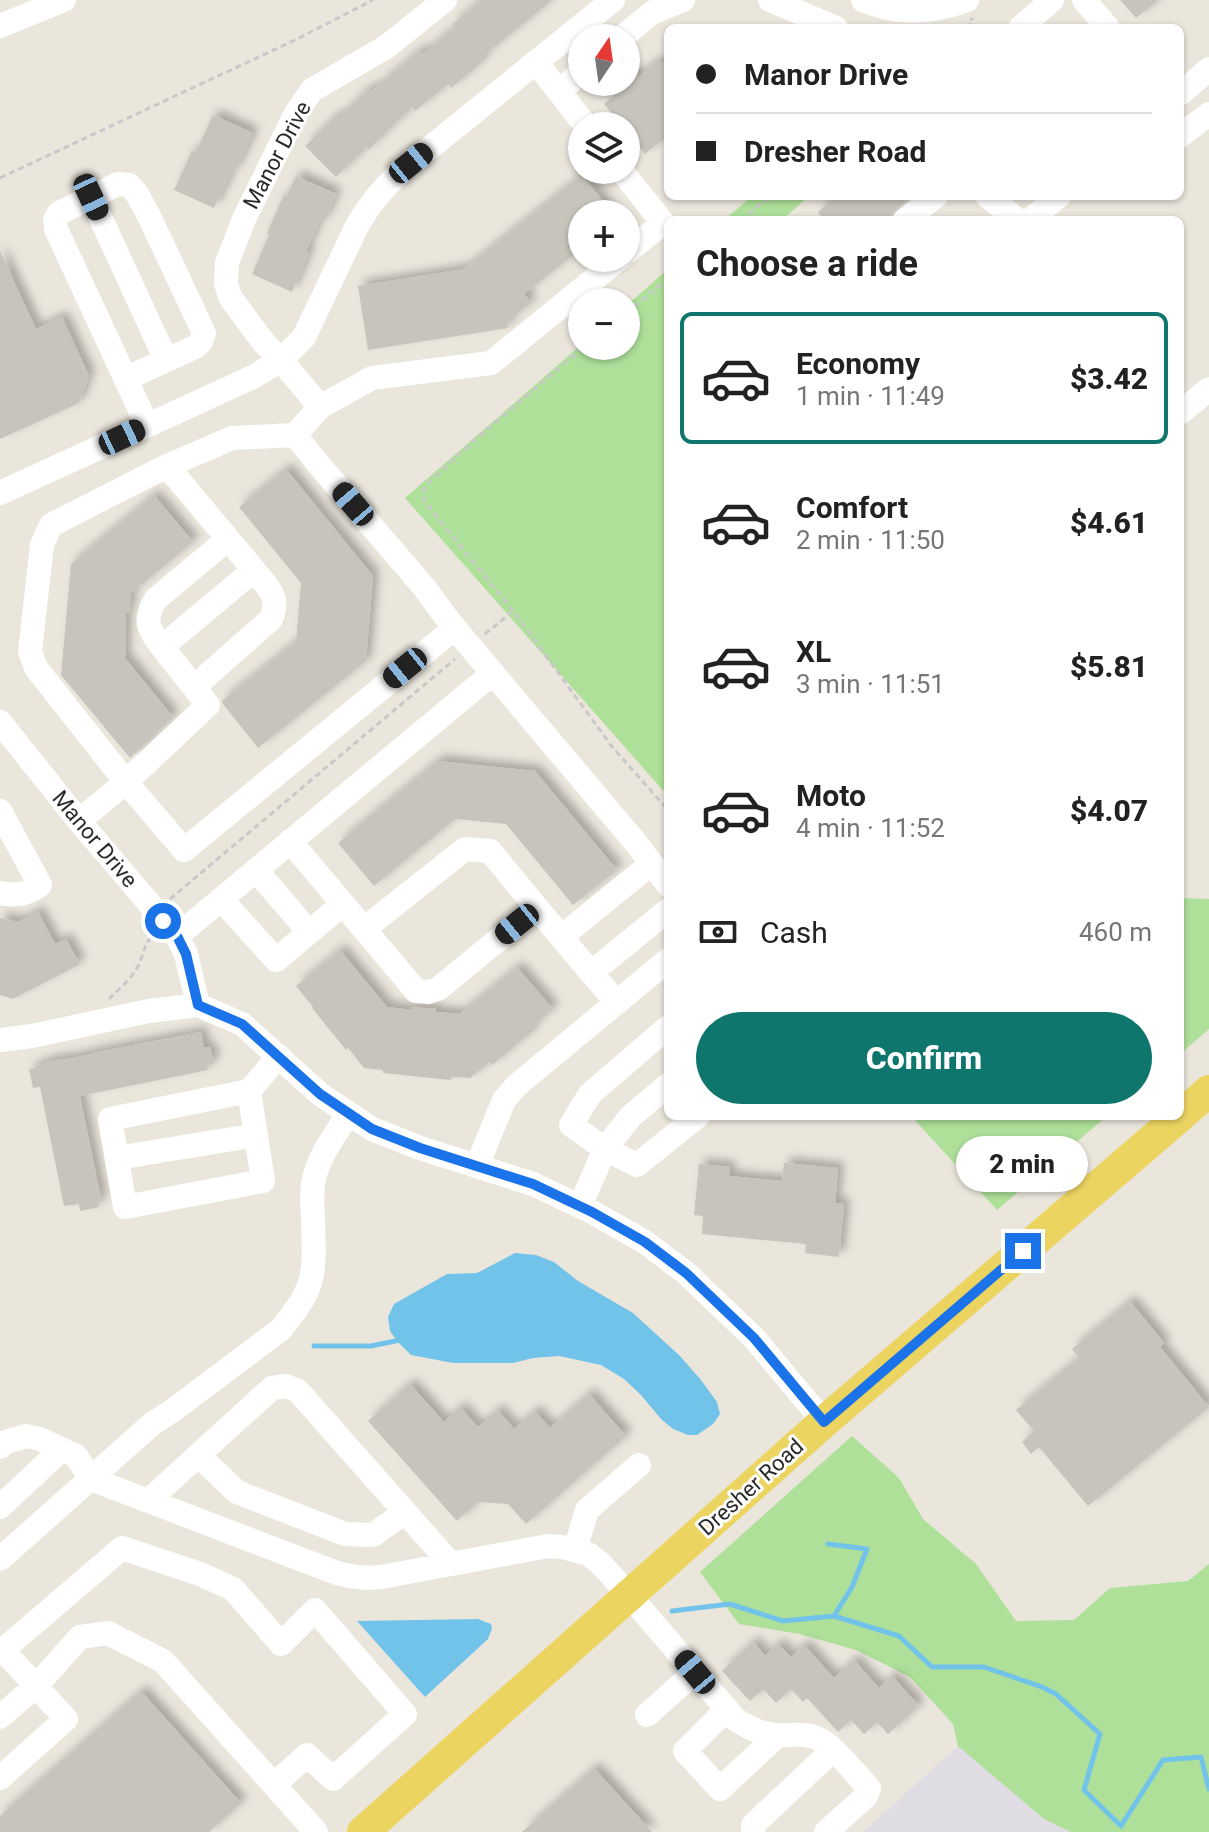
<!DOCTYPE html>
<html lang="en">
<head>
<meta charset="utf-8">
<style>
  :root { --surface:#fff; --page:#f2f2f2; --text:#222; --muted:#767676; --line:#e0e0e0; --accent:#0f766e }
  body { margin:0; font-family:Roboto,sans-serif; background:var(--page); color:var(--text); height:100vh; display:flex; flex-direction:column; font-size:30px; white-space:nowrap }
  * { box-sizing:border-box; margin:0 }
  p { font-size:26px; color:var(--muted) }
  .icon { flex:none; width:44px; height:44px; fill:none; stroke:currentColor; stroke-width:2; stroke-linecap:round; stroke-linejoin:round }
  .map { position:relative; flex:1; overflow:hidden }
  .details { position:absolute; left:664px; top:216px; width:520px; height:904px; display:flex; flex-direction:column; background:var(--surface); border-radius:12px; box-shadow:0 2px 6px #0004 }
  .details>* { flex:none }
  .banner { position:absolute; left:664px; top:24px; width:520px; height:176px; border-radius:12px; box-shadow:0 2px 6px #0004; display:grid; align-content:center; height:176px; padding:0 32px; background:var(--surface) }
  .needle { width:52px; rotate:13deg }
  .tools { position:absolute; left:568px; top:24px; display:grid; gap:16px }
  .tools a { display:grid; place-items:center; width:72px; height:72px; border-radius:50%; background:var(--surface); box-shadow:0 2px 6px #0004; font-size:40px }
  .end { position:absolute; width:36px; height:36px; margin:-18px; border:10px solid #1a73e8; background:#fff; box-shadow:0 0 0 4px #fff }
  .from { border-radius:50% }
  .bubble { position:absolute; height:56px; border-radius:28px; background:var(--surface); box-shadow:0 2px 6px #0004; font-size:26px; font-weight:800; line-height:56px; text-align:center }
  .car { position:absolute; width:24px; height:48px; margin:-24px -12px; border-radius:10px; box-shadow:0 0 6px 2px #0007; background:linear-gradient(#222 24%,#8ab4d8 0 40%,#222 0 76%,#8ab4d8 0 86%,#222 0) }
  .banner b { display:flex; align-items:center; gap:28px; height:76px; font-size:30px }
  .banner b+b { border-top:2px solid var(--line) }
  .banner i { width:20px; height:20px; background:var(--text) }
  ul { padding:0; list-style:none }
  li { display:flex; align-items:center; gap:24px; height:132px; margin:0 16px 12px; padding:0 16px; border:4px solid transparent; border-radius:12px }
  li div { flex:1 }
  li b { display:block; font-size:30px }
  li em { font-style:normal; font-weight:800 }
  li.current { border-color:var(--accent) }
  li>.icon { width:72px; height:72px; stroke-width:1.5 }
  h2 { padding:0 32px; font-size:36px; line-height:96px }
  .pay { display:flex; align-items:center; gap:20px; height:88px; padding:0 32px; font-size:30px }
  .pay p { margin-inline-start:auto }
  .primary-button { display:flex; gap:16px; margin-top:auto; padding:16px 32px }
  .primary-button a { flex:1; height:92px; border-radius:48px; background:var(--accent); color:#fff; font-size:32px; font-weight:800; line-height:92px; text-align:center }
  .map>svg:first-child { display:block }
  .industrial { fill:#dfdce4 }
  .green { fill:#aee09a }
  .water { fill:#72c3ea }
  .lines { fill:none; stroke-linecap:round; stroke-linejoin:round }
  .stream { stroke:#72c3ea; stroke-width:5 }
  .building { fill:#c7c4bb; filter:url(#shadow) }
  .path { stroke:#c8c8c8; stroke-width:3; stroke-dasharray:6 4; stroke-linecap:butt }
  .minor { stroke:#fff; stroke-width:24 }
  .major { stroke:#ecd461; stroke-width:32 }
  .route { stroke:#1a73e8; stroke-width:10 }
  .labels { text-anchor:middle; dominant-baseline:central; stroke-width:6; stroke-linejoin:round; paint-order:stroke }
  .street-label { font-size:22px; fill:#2a2a2a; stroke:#fff }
</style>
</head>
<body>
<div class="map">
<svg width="1209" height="1832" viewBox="0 0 1209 1832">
  <defs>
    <filter id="shadow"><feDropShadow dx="6" dy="-6" stdDeviation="4" flood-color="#0004"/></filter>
  </defs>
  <rect width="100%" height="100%" fill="#ebe6dc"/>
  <path class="industrial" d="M958 1746 1044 1819 1071 1832H863Z"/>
  <path class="green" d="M752 196H809L782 220H724Z
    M668 269V796L405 498 582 344V346H626V306Z
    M1180 898 1209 899V1029L1180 1054Z
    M911 1116H1107L997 1210Z
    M852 1436 899 1478 923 1519 976 1564 1016 1621 1074 1620 1110 1588 1188 1581 1209 1564V1832H1071L1044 1819 958 1746 953 1724 910 1677 856 1650 799 1634 739 1624 700 1572Z"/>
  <path class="water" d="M515 1253 536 1255 554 1262 578 1281 633 1313 680 1356 701 1380 717 1402 720 1414 713 1424 697 1435H688L673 1429 661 1419 641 1395 624 1379 601 1365 559 1356 533 1358 513 1363H453L411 1355 397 1341 390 1331 388 1317 394 1304 447 1274 477 1273Z
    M478 1619 491 1624 492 1628 488 1639 425 1697 357 1621Z"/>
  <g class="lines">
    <path class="stream" d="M314 1346H371L400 1340
      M828 1544 867 1549 852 1587 834 1616 899 1636 932 1667H984L1042 1687 1056 1694 1100 1734 1084 1790 1121 1826 1163 1760 1201 1757 1209 1789
      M672 1611 730 1604 783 1621 834 1616"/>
  </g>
  <path class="building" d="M482 0H552L481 58 483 61 451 88 448 84 415 111 412 107 369 149 367 147 336 177 305 146 336 116 338 118 369 88 372 91 420 50 423 54 455 27 453 24Z
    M1120 0H1158L1136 18Z
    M668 61V135L645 154 626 130V126H622L604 104 626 86 623 82H626V78L634 71 638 77 653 64Z
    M213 115 253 133 235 171 232 170 214 208 174 190 192 151 196 152Z
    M582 175 613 214H582V248L524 294 531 303 507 322 508 328 368 350 358 286 464 269Z
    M296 176 336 194 324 221 320 220 306 251 309 252 292 292 252 274 269 235 267 233 284 195 287 196Z
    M837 196H912L895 209 888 220H824L818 212Z
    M0 251 36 329 62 317 89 376 79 403 0 439Z
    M286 469 373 576 366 661 258 748 223 704 222 701 296 642 301 583 239 507Z
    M154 495 193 542 131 593 129 613H126L125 658 173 717 130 758 61 675 71 564Z
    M438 761 535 771 617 870 573 905 506 824 455 819 374 886 338 843Z
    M38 912 55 944 66 939 80 964 13 999 0 995V918L18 922Z
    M340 950 387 1007 411 1010V1007L436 1009V1012L460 1014 517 967 553 1009 532 1027 534 1030 492 1065 490 1062 470 1078 452 1077 451 1080 383 1073V1070L364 1068 348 1048 346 1050 312 1008 313 1007 296 986Z
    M201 1032 204 1048 210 1047 214 1064 207 1065 208 1070 80 1096 101 1199 98 1200 99 1207 80 1211 79 1204 64 1206 40 1087 33 1088 29 1069 36 1068 35 1066 46 1063V1062L62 1059V1060L92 1054V1053Z
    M784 1163 838 1168 835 1203 844 1204 839 1257 805 1253 806 1244 702 1234 703 1216 694 1215 699 1164 730 1167 729 1176 782 1181Z
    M1130 1301 1164 1343 1160 1347 1209 1407 1088 1506 1039 1447 1031 1454 1022 1442 1034 1431 1016 1410 1079 1358 1072 1349Z
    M410 1384 444 1422 460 1407 478 1427 498 1410 514 1429 535 1411 550 1428 589 1394 626 1436 526 1524 508 1504 478 1502 457 1521 368 1421Z
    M753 1642 765 1656 778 1644 791 1657 804 1645 834 1678 854 1660 879 1688 892 1676 919 1706 888 1734 877 1722 864 1734 851 1720 838 1732 807 1698 803 1702 791 1689 776 1703 763 1689 750 1701 722 1671Z
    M141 1691 241 1803 209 1832H0V1816Z
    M594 1768 652 1832H522Z"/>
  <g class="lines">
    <path class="path" d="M967 28 973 21 971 18
      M0 178 297 39 373 0
      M741 220 771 196
      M626 313 668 279
      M513 611 429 507C422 498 421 494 427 484L477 438 585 346
      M485 634 513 611 613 748 668 810
      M170 899 455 659
      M109 999C118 990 130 980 137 968 143 958 143 947 151 937"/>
    <path class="minor" d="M445 0 386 47 312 90 296 113 244 219 227 263 226 283 230 297 264 343 281 360 320 407 295 435 315 460 423 586 452 625 636 843 668 885
      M770 0 836 28
      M863 0C896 15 933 13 967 0
      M1084 0 1108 28
      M0 26 64 0
      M1020 28 1052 0
      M621 38 653 12 683 0
      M536 62 586 126
      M559 92 582 71
      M1180 94 1209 69
      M1180 136 1209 114
      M621 170 663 223 626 253
      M987 196 1018 220
      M91 197 166 360
      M905 220 936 196
      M1030 220 1059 196
      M125 379 195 347 201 342 204 333 149 216 137 194 129 185 118 184 59 213 55 220 56 229 147 425
      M320 407 372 378 491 363 620 258
      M1180 413 1209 389
      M167 466 51 525 42 545 30 651 36 668 126 782 184 850 455 628
      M0 493 253 377 281 360 304 337 356 228C370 202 389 181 411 163L613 0
      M162 647C148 629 143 620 156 599L228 539
      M194 687 271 619C281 596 267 587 254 570
      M0 722 79 821 177 936 186 954 198 1005
      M0 811 40 885C24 895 19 896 0 893
      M79 821 126 782 208 705 162 647 254 570 167 466 232 438 295 435
      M290 841 364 929 465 849 490 851 561 937 651 864
      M256 870 309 932
      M221 899 276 960 343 904
      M364 929 416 991 428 992 438 989 537 908
      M177 936 493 673
      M561 937 617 1003
      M591 973 668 910
      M668 1027 590 1094 571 1125 605 1149 637 1165 698 1116
      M0 1040 32 1036 149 1011 198 1005 242 1024 320 1094 372 1129 420 1148 533 1184 592 1212 645 1242 686 1273 754 1338 824 1422
      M249 1091 263 1181 125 1207 110 1119 249 1091 279 1056
      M117 1158 256 1135
      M477 1166 504 1100 516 1086 668 960
      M580 1206 605 1149 630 1117 668 1085
      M0 1447 6 1442 26 1436 40 1439 76 1456 91 1479 337 1573C353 1577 365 1579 381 1577L548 1546 562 1547 588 1554 600 1563 630 1596 735 1719C747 1727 760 1734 775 1735 789 1736 806 1732 819 1739 834 1746 856 1775 869 1788L866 1796 826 1832
      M198 1455 237 1492 345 1534 373 1535 405 1512
      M148 1501 272 1388 286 1386 298 1391 451 1564
      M0 1507 62 1449
      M575 1550 587 1510 639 1465
      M0 1559 152 1424 172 1411 280 1330C319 1285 314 1271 313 1216 312 1204 311 1191 314 1179 319 1155 336 1134 348 1114
      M727 1709 685 1751 720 1789 777 1736
      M647 1715 695 1672
      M0 1717 36 1686 80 1637 108 1633 163 1661 274 1785
      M0 1778 66 1719 3 1650 122 1548 200 1574 233 1589 281 1644 315 1610 405 1714 333 1779 307 1755 274 1785 316 1832
      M753 1832V1825L833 1750"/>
    <path class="major" d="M1180 1116 1209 1091
      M363 1832 824 1422 1180 1116"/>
  </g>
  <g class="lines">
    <path class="route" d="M163 921 177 936 186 954 198 1005 242 1024 320 1094 372 1129 420 1148 533 1184 592 1212 645 1242 686 1273 754 1338 824 1422 1023 1251"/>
  </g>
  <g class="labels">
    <g class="street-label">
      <text transform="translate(277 155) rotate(-62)">Manor Drive</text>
      <text transform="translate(95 839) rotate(50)">Manor Drive</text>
      <text transform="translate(751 1487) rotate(-42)">Dresher Road</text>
    </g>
  </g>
</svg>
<div class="tools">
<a><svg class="needle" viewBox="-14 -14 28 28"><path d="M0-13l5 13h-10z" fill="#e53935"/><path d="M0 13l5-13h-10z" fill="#767676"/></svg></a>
<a><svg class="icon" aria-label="layers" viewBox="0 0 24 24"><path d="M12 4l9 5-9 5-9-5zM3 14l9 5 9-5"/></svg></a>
<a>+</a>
<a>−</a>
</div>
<i class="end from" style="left:163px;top:921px"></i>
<i class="end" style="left:1023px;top:1251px"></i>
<div class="bubble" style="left:956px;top:1136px;width:132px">2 min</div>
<i class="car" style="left:411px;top:163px;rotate:51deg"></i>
<i class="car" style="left:91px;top:197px;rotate:155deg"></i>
<i class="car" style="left:122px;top:437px;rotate:65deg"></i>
<i class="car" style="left:353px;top:504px;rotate:319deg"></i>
<i class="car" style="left:405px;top:668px;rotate:231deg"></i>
<i class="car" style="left:517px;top:924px;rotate:231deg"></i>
<i class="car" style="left:695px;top:1672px;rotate:320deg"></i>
<div class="banner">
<b><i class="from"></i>Manor Drive</b>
<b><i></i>Dresher Road</b>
</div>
<section class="details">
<h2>Choose a ride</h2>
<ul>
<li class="current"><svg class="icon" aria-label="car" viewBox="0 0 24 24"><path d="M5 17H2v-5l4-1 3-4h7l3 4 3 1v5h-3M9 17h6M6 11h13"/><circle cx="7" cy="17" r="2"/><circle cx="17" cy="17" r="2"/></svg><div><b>Economy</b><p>1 min · 11:49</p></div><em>$3.42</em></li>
<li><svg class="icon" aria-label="car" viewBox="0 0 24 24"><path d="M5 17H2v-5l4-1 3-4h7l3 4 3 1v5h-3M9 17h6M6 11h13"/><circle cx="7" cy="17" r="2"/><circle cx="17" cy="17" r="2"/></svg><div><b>Comfort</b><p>2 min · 11:50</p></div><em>$4.61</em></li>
<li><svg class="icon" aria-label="car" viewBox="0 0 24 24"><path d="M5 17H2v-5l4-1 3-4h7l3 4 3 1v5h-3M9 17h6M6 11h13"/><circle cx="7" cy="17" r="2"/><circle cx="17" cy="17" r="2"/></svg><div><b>XL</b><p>3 min · 11:51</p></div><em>$5.81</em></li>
<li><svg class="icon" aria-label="car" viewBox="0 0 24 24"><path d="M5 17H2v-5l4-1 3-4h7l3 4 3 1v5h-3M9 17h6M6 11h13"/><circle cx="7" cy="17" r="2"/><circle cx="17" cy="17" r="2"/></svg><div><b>Moto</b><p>4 min · 11:52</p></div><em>$4.07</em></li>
</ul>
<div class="pay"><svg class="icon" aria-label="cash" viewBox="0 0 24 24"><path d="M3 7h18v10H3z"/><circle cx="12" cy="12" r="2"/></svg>Cash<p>460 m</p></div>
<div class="primary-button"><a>Confirm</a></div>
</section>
</div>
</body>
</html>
